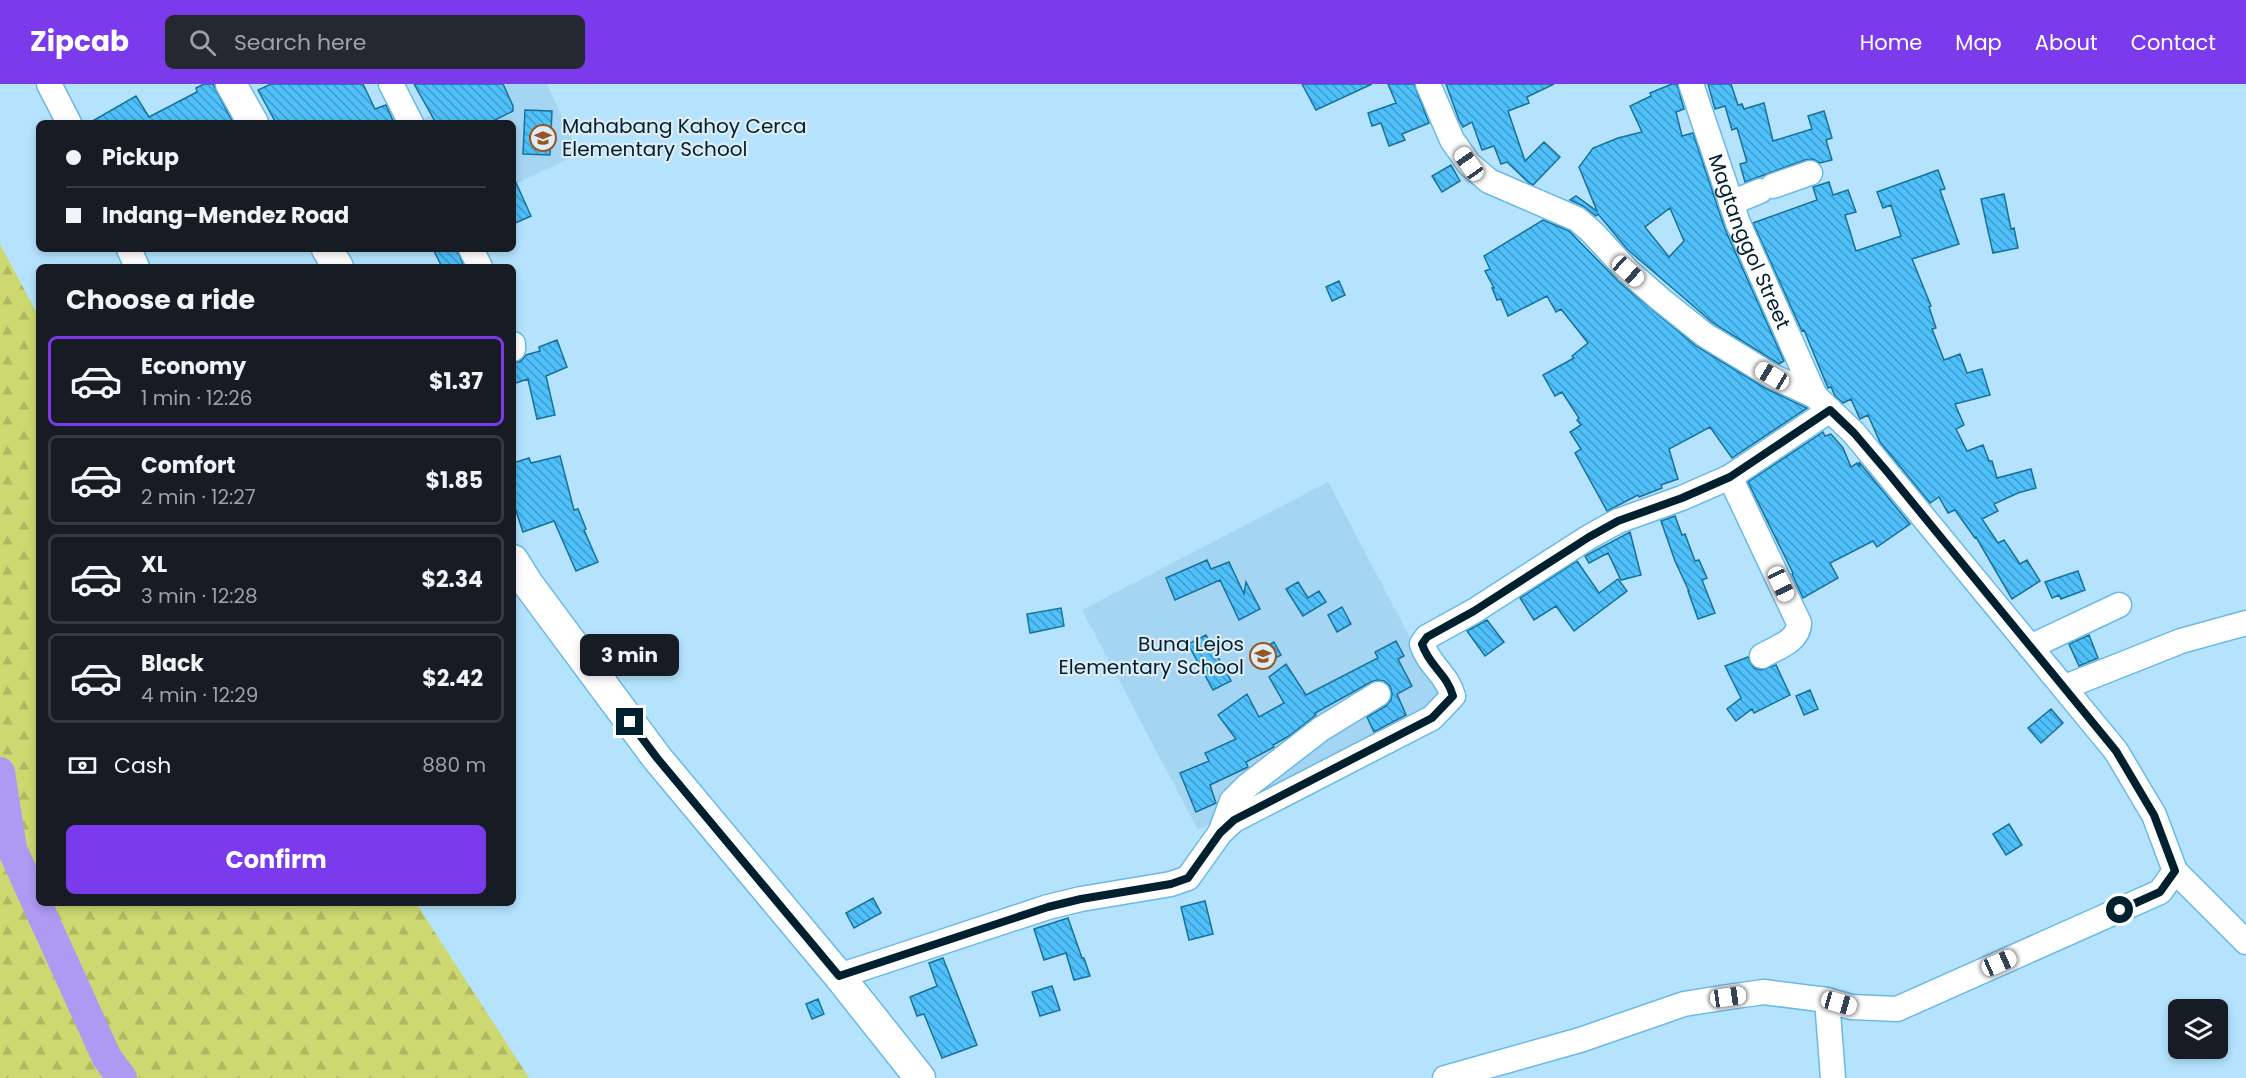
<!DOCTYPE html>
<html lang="en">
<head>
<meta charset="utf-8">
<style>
  :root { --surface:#171b24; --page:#242831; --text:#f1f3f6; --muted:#9ea1a6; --line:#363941; --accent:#7c3aed }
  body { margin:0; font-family:Poppins,sans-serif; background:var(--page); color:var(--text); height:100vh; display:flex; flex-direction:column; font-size:22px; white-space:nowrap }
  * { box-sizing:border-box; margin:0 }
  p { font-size:20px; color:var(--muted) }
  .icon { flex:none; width:33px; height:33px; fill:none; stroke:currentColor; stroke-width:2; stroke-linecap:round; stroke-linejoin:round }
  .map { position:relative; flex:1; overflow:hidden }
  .panel { position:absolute; left:36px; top:180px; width:480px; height:642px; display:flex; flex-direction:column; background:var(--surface); border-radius:9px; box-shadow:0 3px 9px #0003 }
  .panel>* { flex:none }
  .banner { position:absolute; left:36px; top:36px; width:480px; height:132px; border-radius:9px; box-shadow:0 3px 9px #0003; display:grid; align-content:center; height:132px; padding:0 30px; background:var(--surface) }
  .fabs { position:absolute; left:2168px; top:915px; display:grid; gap:12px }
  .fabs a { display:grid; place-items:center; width:60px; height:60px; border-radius:9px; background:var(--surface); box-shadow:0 3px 9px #0003; font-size:30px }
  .end { position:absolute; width:27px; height:27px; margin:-14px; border:8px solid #001f2f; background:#fff; box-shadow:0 0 0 3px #fff }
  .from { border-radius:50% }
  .bubble { position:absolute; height:42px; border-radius:9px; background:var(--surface); box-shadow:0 3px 9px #0003; font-size:20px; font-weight:700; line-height:42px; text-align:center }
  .car { position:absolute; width:18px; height:36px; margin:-18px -9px; border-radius:8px; box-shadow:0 0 4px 2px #0007; background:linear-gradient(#fff 24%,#345 0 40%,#fff 0 76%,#345 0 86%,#fff 0) }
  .banner b { display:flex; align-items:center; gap:21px; height:57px; font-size:22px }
  .banner b+b { border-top:2px solid var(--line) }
  .banner i { width:15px; height:15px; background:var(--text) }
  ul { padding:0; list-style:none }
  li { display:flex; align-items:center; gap:18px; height:90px; margin:0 12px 9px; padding:0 18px; border:3px solid var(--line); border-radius:9px }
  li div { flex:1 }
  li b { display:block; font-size:22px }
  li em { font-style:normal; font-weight:700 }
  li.selected { border-color:var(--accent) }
  li>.icon { width:54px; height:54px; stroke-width:1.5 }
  h2 { padding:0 30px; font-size:27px; line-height:72px }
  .pay { display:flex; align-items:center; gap:15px; height:66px; padding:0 30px; font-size:22px }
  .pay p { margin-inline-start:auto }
  .button { display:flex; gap:12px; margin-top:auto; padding:12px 30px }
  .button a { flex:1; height:69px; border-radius:9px; background:var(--accent); color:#fff; font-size:24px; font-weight:700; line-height:69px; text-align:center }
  header { display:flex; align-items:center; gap:36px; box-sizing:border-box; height:84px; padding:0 30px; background:var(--accent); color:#fff }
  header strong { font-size:28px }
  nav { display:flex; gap:33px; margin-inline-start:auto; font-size:21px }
  .search { width:420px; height:54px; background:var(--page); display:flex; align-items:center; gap:15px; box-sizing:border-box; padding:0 21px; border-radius:9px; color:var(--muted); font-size:22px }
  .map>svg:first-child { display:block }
  .built { fill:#a4d5f3 }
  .forest { fill:url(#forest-firs) }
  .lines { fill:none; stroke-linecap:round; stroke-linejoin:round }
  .river { stroke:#af99f3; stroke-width:30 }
  .building { fill:url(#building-back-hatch); stroke:#177199; stroke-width:1.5; fill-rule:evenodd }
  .minor-casing { stroke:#69b9e4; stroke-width:27 }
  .major-casing { stroke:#69b9e4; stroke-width:33 }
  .minor { stroke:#fff; stroke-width:24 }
  .major { stroke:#fff; stroke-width:30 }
  .route { stroke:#001f2f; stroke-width:8 }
  .labels { text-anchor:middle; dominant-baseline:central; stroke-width:4.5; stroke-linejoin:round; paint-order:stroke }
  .poi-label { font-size:20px; fill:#001f2f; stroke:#ddecf5; text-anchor:start }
  .street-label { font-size:20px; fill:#001f2f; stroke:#ddecf5 }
</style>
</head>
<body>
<header>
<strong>Zipcab</strong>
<div class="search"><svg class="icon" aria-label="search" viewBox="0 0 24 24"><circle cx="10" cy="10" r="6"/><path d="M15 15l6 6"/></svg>Search here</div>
<nav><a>Home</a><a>Map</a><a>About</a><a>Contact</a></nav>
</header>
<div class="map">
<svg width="2246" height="994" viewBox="0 0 2246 994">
  <defs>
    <pattern id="forest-firs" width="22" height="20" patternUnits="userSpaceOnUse" patternTransform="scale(1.5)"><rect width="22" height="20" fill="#cdd871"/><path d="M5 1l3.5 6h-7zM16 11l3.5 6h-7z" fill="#aeb962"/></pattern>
    <pattern id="building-back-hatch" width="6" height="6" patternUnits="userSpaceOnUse" patternTransform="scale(1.5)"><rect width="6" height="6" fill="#4fc0f9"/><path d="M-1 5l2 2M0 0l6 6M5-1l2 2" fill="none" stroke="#3f9bca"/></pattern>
  </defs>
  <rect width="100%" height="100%" fill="#b5e3fe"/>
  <path class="built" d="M497 0H547L579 70 513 101V39H421L420 36Z
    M1328 398 1444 618 1198 746 1082 526Z"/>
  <path class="forest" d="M0 160 39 233V819H416L529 994H0Z"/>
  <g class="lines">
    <path class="river" d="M0 688 12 765 107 974 122 994"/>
  </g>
  <path class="building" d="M204 0H213L233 39H89L136 12 149 33 197 8 196 4Z
    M271 0H363L375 25 386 21 394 39H276L258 6Z
    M414 0H503L513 22V27L489 39H436Z
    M1302 0H1372L1316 26Z
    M1388 0H1414L1429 39 1402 50 1405 56 1389 62 1381 39 1372 42 1368 29 1396 19Z
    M1446 0H1554L1527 13 1529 19 1508 27 1525 77 1544 58 1560 73 1533 101 1529 99 1507 78 1501 80 1494 62 1482 66 1472 38 1463 43 1459 36Z
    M1672 0H1677L1684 25 1676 28 1682 52 1693 49 1725 145 1784 277 1779 280 1713 239 1627 165 1598 130 1596 132 1583 122 1570 116 1576 112 1597 127 1579 83 1593 64 1618 54 1642 48 1630 22 1651 12 1650 9ZM1670 124 1684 157 1669 173 1645 143Z
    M1708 0H1731L1738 21 1742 20 1744 25 1764 19 1773 57 1812 45 1808 32 1824 27 1832 54 1826 56 1832 76 1820 79 1813 75 1805 76 1745 98 1740 80 1747 78 1737 44 1732 46 1725 22 1715 25Z
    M525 26 552 27 550 71 523 70Z
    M1451 81 1460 97 1442 108 1432 92Z
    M1938 86 1945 105 1940 106 1959 160 1912 175 1931 222 1929 223 1936 244 1932 245 1944 276 1960 270 1967 289 1982 285 1990 311 1955 320 1964 341 1956 345 1967 367 1983 361 1989 377H1992L1997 394 2031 385 2036 404 2018 409 1994 420 1998 427 1982 435 1998 459 2004 456 2020 480 2027 476 2040 497 2012 515 1976 453 1975 454 1955 426 1948 429 1939 413 1930 419 1880 358 1868 331 1860 335 1851 315 1843 319 1835 312 1831 303 1828 304 1804 246 1802 247 1753 139 1817 116 1813 103 1829 98 1833 111 1848 106 1856 128 1845 131 1856 167 1901 152 1891 121 1883 124 1877 108Z
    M513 92 531 132 513 140Z
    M2004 110 2011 145 2014 144 2018 164 1993 169 1981 115Z
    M1543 136 1569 147 1619 198 1696 262 1765 304 1807 324 1732 374 1710 343 1669 365 1678 395 1661 401 1662 404 1639 413 1638 411 1607 427 1575 369 1581 365 1570 348 1581 341 1577 336 1579 334 1562 308 1555 312 1543 291 1574 274 1572 272 1588 259 1561 225 1556 228 1547 212 1508 232 1501 215 1497 216 1492 204H1494L1485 187 1490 185 1484 172Z
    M433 165H457L464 183H442Z
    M1339 197 1345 211 1332 217 1326 203Z
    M557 256 567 283 546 292 555 331 537 335 528 295 513 300V279L521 277 526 271 540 267 539 263Z
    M1823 348 1825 352 1831 350 1843 364 1851 383 1857 379 1860 383 1859 378 1910 440 1877 463 1873 457 1830 479 1838 494 1803 514 1792 490 1793 489 1748 398Z
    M560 372 574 426 578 425 586 445 584 446 598 478 576 487 554 437 523 448 513 418V379L529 374 531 379Z
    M1675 432 1682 451 1685 450 1695 477 1699 476 1707 494 1702 496 1715 529 1698 535 1688 507H1689L1675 477 1661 437Z
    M1630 448 1641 491 1621 496 1608 469 1589 479 1585 472Z
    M1207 476 1211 485 1229 478 1244 510 1246 498 1260 525 1239 536 1220 496 1175 516 1166 494Z
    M1577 477 1599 509 1618 495 1627 507 1574 547 1556 522 1534 536 1520 514Z
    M2078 487 2085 506 2061 515 2059 511 2052 514 2045 498Z
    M1298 498 1308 514 1319 507 1326 518 1303 532 1286 505Z
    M1342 523 1351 540 1337 548 1328 531Z
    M1061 524 1064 542 1030 549 1027 530Z
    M1487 536 1504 558 1485 572 1467 547Z
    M1206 551 1231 597 1213 606 1188 560Z
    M2089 551 2098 574 2079 582 2069 560Z
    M1396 557 1404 572 1398 575 1412 602 1397 610 1406 631 1374 648 1367 633 1386 622 1391 616 1392 609 1390 602 1384 597 1377 596 1371 598 1315 629 1316 631 1289 652 1273 661 1274 663 1246 678 1248 683 1210 701 1216 719 1196 728 1180 689 1209 677 1205 669 1236 655 1218 631 1247 610 1259 633 1284 619 1269 593 1286 580 1306 611 1378 574 1375 568Z
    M1274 558 1281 571 1261 582 1254 570Z
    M1748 573 1754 584 1761 586 1776 581 1790 611 1754 629 1752 625 1736 637 1727 625 1741 614 1725 582Z
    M1810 606 1818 625 1804 631 1796 612Z
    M2051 625 2063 639 2041 659 2028 644Z
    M2009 740 2022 761 2006 771 1993 750Z
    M873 814 881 829 854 844 846 829Z
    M1205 817 1213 850 1189 856 1181 823Z
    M1068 834 1082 874H1084L1090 892 1074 896 1066 869 1044 876 1034 845Z
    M943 874 977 961 942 974 924 930 917 932 910 913 937 902 929 879Z
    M1052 902 1060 926 1040 932 1032 908Z
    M818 915 824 930 812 935 806 920Z"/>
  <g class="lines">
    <defs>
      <g id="minor">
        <path d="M49 0 69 39"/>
        <path d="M391 0 411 39"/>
        <path d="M1428 0 1452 56 1469 80 1489 97 1577 135 1592 148 1628 187 1660 215 1705 251 1772 292 1815 312 1854 349 2116 667 2154 731 2175 787 2160 808 1897 925 1851 923 1827 916 1764 908 1728 913 1684 920 1580 956 1445 994"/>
        <path id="s1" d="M1691 0 1738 139 1815 312"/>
        <path d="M1773 102 1810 89"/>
        <path d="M1731 119 1760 107"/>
        <path d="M129 165 137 183"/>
        <path d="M471 165 480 183"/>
        <path d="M513 260V265"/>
        <path d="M1730 393 1799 539C1799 557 1776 564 1762 572"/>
        <path d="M2030 563 2119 521"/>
        <path d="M2065 603 2181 557 2246 539"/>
        <path d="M1221 747 1232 717 1247 702 1321 645 1378 610"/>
        <path d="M2175 787 2246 858"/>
        <path d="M839 892 1048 823 1081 815 1171 800 1188 794 1220 749 1234 736 1432 634 1453 612C1447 590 1429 582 1422 560L1427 553 1474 527 1589 453 1618 437 1682 414 1730 393 1830 326"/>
        <path d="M1827 916 1833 994"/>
      </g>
      <path id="major" d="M231 0 253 39
        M327 165 338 183
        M513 476 528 500 657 674 839 892 920 994"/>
    </defs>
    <use href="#minor" class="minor-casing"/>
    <use href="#major" class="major-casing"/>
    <use href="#minor" class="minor"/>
    <use href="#major" class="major"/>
  </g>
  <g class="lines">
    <path class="route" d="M630 638 657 674 839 892 1048 823 1081 815 1171 800 1188 794 1220 749 1234 736 1432 634 1453 612C1447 590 1429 582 1422 560L1427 553 1474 527 1589 453 1618 437 1682 414 1730 393 1830 326 1854 349 1889 390 2116 667 2154 731 2175 787 2160 808 2120 826"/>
  </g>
  <defs>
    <symbol id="school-ring" viewBox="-11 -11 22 22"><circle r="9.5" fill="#ddecf5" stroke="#985524" stroke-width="1.5"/><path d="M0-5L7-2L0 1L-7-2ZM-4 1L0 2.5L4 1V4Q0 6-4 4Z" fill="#985524"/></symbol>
  </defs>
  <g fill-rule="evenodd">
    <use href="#school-ring" x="528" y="39" width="30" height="30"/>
    <use href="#school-ring" x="1248" y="557" width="30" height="30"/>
  </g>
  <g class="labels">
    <g class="poi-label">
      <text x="562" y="42">Mahabang Kahoy Cerca<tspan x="562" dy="23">Elementary School</tspan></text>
      <text x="1244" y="560" text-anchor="end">Buna Lejos<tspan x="1244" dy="23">Elementary School</tspan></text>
    </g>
    <g class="street-label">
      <text stroke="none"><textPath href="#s1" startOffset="168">Magtanggol Street</textPath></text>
    </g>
  </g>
</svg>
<div class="fabs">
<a><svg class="icon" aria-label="layers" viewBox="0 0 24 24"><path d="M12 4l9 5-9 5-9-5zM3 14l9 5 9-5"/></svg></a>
</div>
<i class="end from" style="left:2120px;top:826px"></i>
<i class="end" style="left:630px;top:638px"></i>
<div class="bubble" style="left:580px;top:550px;width:99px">3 min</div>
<i class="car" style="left:1469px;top:80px;rotate:325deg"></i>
<i class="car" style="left:1628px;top:187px;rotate:132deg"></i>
<i class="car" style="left:1772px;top:292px;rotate:301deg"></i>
<i class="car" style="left:1781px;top:500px;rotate:155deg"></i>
<i class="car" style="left:1999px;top:879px;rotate:66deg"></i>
<i class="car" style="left:1728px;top:913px;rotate:82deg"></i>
<i class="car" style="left:1839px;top:919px;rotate:106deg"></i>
<div class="banner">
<b><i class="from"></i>Pickup</b>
<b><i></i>Indang–Mendez Road</b>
</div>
<section class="panel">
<h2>Choose a ride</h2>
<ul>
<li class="selected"><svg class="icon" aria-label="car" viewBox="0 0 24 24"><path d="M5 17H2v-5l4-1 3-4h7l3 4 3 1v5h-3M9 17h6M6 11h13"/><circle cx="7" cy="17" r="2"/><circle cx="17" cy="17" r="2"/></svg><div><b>Economy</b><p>1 min · 12:26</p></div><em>$1.37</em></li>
<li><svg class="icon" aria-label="car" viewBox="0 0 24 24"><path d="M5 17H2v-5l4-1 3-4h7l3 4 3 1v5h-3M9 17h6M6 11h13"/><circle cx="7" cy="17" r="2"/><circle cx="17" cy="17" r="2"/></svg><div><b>Comfort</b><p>2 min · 12:27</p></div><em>$1.85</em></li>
<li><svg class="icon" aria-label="car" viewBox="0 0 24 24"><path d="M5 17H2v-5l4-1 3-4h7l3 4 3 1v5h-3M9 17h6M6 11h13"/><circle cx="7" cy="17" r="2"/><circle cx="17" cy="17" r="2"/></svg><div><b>XL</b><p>3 min · 12:28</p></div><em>$2.34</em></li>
<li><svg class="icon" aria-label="car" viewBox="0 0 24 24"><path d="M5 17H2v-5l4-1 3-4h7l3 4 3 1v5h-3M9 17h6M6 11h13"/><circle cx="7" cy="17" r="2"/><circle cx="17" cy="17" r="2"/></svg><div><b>Black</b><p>4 min · 12:29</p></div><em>$2.42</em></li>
</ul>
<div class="pay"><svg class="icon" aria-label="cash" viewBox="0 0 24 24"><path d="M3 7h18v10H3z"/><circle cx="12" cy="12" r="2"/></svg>Cash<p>880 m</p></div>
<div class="button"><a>Confirm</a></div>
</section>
</div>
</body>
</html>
